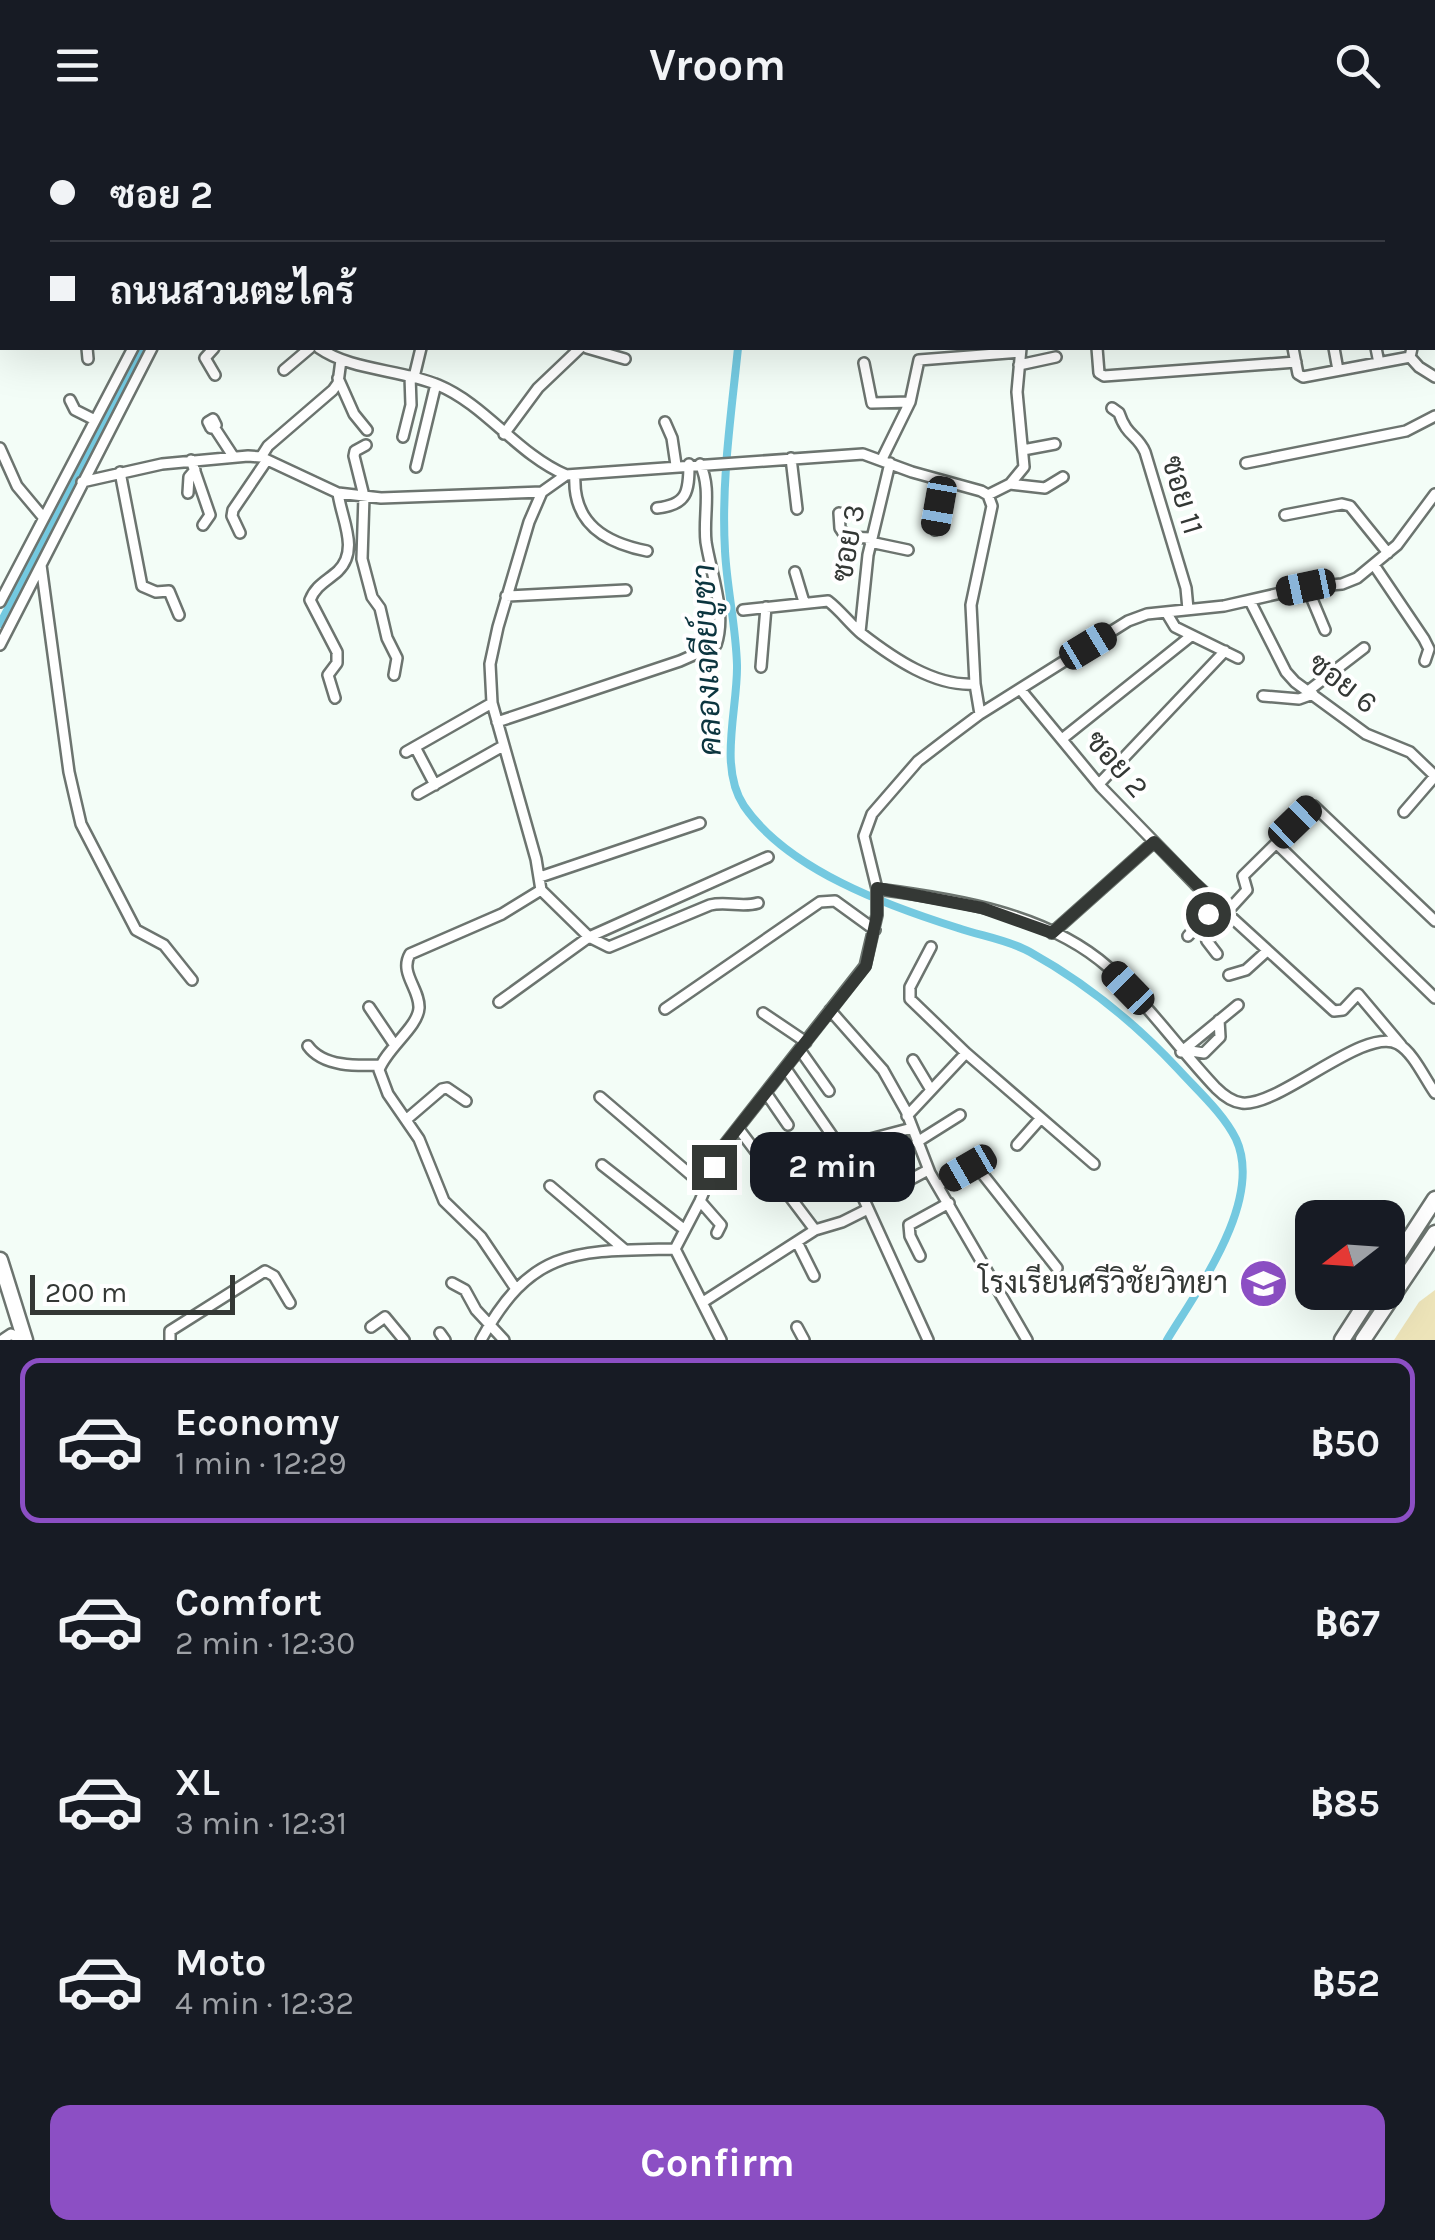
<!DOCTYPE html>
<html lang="en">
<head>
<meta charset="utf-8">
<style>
  :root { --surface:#171b24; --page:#20242c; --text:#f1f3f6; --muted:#9ea1a6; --line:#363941; --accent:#8c4fc4 }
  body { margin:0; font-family:Karla,Sarabun,sans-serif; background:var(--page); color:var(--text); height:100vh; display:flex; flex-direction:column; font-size:38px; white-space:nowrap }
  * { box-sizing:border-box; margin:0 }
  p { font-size:32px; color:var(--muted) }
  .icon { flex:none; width:55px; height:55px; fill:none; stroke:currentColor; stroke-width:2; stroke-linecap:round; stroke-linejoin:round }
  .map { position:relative; height:1210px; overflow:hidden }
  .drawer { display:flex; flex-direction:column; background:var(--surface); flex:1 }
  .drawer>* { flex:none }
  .banner { position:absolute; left:0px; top:0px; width:1435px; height:220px; box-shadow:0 10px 40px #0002; display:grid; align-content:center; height:220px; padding:0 50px; background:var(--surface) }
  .needle { width:65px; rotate:253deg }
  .fabs { position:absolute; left:1295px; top:1070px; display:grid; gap:20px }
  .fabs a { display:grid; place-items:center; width:110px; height:110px; border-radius:20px; background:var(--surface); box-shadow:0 10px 40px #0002; font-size:50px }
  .scale { position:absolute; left:30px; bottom:25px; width:205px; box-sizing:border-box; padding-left:10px; border:5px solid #343835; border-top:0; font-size:28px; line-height:35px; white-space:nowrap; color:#343835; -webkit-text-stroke:8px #fff; paint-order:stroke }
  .end { position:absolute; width:45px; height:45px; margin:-22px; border:12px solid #343835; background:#fff; box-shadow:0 0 0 5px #fff }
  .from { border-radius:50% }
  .bubble { position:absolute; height:70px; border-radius:20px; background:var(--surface); box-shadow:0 10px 40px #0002; font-size:32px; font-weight:700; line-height:70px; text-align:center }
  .car { position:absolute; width:30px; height:60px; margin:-30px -15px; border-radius:12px; box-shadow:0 0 8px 2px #0007; background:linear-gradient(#222 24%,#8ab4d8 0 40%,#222 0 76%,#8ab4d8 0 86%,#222 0) }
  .banner b { display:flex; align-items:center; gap:35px; height:95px; font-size:38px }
  .banner b+b { border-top:2px solid var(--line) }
  .banner i { width:25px; height:25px; background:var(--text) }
  ul { padding:18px 0 0; list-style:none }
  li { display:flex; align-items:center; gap:30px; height:165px; margin:0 20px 15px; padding:0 30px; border:5px solid transparent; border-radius:20px }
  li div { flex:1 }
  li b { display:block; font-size:38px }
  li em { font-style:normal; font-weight:700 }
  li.active { border-color:var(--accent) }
  li>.icon { width:90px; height:90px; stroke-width:1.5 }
  .cta { display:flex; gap:20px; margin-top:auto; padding:20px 50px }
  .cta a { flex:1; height:115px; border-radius:20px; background:var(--accent); color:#fff; font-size:40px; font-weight:700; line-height:115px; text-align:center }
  header { display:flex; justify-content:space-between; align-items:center; height:130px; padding:0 50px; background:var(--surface); font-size:45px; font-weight:700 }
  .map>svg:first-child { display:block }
  .green { fill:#ede4b9 }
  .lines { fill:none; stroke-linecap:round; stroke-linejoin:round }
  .canal { stroke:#74c9e0; stroke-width:8 }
  .minor-casing { stroke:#6c746f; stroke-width:14 }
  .highway-casing { stroke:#6c746f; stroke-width:19 }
  .minor { stroke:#fff; stroke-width:9 }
  .highway { stroke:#fff; stroke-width:14 }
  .route { stroke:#343835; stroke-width:12 }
  .labels { text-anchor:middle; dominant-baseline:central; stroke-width:8; stroke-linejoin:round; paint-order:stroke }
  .street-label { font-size:30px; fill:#343835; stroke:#fff }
  .poi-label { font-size:30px; fill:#343835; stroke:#fff; text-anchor:end }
  .water-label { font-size:32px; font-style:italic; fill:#0c353f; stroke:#fff }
</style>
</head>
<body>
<header><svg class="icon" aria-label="menu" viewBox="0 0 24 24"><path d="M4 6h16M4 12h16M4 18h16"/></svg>Vroom<svg class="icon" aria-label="search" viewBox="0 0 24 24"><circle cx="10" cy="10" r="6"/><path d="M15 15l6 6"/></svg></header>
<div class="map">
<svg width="1435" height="1210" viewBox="0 0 1435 1210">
  <rect width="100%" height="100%" fill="#f3fdf7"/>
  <path class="green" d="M1435 1160V1210H1394L1419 1172Z"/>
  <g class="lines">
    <path class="canal" d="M254 2 256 0
      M859 2 861 0
      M738 218C731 286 721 353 725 421 727 459 736 497 737 535 738 578 718 637 744 676 788 740 888 776 958 798 981 806 1009 810 1030 822 1084 852 1136 894 1178 939 1198 961 1223 983 1236 1009 1264 1070 1198 1159 1167 1210
      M0 494 143 218"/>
    <defs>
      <path id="minor" d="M80 0V2
        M157 0 158 2
        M927 0 929 2
        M1049 0V2
        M1371 0V2
        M247 2 249 0
        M264 2 265 0
        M435 2 436 0
        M497 2V0
        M631 2V0
        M954 2 956 0
        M1100 2 1113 0
        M1432 67 1435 69
        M0 147H2
        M87 218 88 229
        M152 218 41 435 69 642 81 694 136 800 164 815 192 850
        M214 218 205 228 215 245
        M319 218C352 241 400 239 438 255 486 275 517 324 566 345L863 324 912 342 981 361 988 365 992 376 971 475 975 554 980 584
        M587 218 625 229
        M1097 218 1099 243 1104 246 1296 232
        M1293 218 1298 244 1303 247 1410 227 1412 218
        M1334 218 1338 240
        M1376 218 1379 233
        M1410 227 1419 237 1435 247
        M864 233 872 273 910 272
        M1019 235 1056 227
        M284 240 310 218
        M414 247 421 218
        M338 248 354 284 367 300
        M70 270 75 280 95 290
        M1112 278 1119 283C1127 307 1137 304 1145 322L1186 458 1188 479
        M213 289 216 295 211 298 208 292Z
        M665 292 672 308 676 335
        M214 297 233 326
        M504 304 538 258 580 218
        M403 307 411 275 410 246
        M366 315 355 321 354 326 364 366 362 429 372 467 380 478 387 508 397 528 394 545
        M0 318 17 356 43 387
        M1023 320 1055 314
        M261 327 268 316 333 260 338 253 341 230
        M791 328 797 379
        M882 329 910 272 919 230 1020 222
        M191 330 210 385 203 395
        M1246 333 1406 301 1435 286
        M416 337 436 254
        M120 342 142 456 156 462 169 461 179 485
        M575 345C572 394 606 413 647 421
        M82 352 162 334 248 326 261 327 338 363 381 368 542 362 566 345
        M1010 354 1045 358 1063 347
        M542 362 529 392 498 497 490 534 492 573 536 729 541 760 589 807 609 817 710 775C727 771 742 778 758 773
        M188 363 189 347 195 340
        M988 365 1010 354 1024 337 1017 262 1021 218
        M657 378C687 375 689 362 689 334
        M839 383 840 398 846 407 871 408
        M1285 385 1342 374 1350 376 1388 423
        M935 400 943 351
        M240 403 232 386 233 380 267 330
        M870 412 908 420
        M1374 435 1424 509 1429 519 1425 531
        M795 442 804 472
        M1307 457 1325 500
        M506 466 626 460
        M1250 471 1286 542 1295 552 1366 604 1410 622 1435 646
        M0 472 133 218
        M743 480 828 471C841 481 850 494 862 504 893 528 935 557 975 554
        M1166 482 1175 497 1238 528
        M860 502 868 425 890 333
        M0 515 41 435
        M761 537 766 477
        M1020 559 1101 657 1195 754 1334 881 1343 880 1358 864 1401 915
        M1308 561 1364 518
        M1263 566 1299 569 1313 564
        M335 568 328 545 337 533V522L310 470C316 455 327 451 338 441 360 420 341 388 338 363
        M497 592 680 531 716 515C727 483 711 444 706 412 703 386 712 359 700 334
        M1062 609 1191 506
        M415 617 435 655
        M406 622 492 573
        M1099 654 1225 521
        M418 664 503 616
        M1404 682 1435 646
        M1277 714 1435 868
        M540 747 700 693
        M877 759C954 769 1047 783 1108 837 1147 873 1179 919 1216 958 1223 965 1232 972 1242 973 1280 977 1365 895 1398 914 1413 922 1425 949 1435 963
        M1226 783 1247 760 1243 746 1314 676 1435 791
        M1052 803 1154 712
        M1188 806 1216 774
        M931 817 910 857V869L966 923
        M1217 824 1207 811 1229 786
        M1229 845 1246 840 1267 821
        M499 872 589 807 768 727
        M369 877 394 914
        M665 879 820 772 835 771 875 800
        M830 880 883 940 906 981 930 1043 1027 1210
        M763 883 806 912
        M308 916C323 937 357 936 381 935
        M800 920 829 961
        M1184 920 1204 923 1220 907 1219 890
        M1181 922 1238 875
        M913 930 931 960
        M786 939 840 1017 912 998
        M766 963 788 995
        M600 967 705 1057
        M907 986 966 923 1094 1034
        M407 989 442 959 447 958 466 971
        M738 998 815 1100
        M917 1012 960 985
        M1017 1015 1041 988
        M840 1017 928 1210
        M602 1035 685 1100
        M900 1055 928 1040
        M550 1056 625 1120
        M938 1056 968 1038 977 1037 1057 1138
        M700 1071 721 1095 717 1103
        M797 1112 814 1146
        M675 1119 721 1210
        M920 1126 910 1106 909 1095 949 1073
        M452 1153 465 1160 476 1180 504 1210
        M516 1159 481 1107 444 1071 419 1009 388 964 379 940C386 919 418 897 419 878 420 859 399 843 410 824L502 784 541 760
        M703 1172 815 1100 842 1092 868 1079
        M371 1197 385 1187 404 1210
        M797 1197 804 1210
        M440 1203 445 1210
        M2 1210 11 1204 22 1210
        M170 1210V1201L265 1141 274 1146 290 1173
        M481 1210C532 1116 578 1121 675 1119L700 1071 722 1018 865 836 877 785V759L864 706 872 684 918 631 948 608 980 584 1128 491 1147 484 1224 476 1307 457 1342 454 1357 448 1397 415 1435 364"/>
      <path id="highway" d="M0 1130 25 1210
        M1388 1141 1435 1069
        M1342 1210 1373 1162
        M1363 1210 1435 1103"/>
    </defs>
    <use href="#minor" class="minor-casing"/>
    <use href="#highway" class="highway-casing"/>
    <use href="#minor" class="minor"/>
    <use href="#highway" class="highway"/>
  </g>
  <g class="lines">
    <path class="route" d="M714 1037 722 1018 866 836 877 785V758L982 778 1052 803 1154 712 1216 774 1208 784"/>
  </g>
  <defs>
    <symbol id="school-disc" viewBox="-11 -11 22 22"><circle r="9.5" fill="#8c4fc4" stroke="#fff"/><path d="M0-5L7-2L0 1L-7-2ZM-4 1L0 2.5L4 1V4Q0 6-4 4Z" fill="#fff"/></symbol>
  </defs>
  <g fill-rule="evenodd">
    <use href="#school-disc" x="1236" y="1126" width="55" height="55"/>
  </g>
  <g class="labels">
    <g class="street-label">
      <text transform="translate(1183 365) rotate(73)">ซอย 11</text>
      <text transform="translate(848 413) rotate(-80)">ซอย 3</text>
      <text transform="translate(1343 553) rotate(38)">ซอย 6</text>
      <text transform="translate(1117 634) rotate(49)">ซอย 2</text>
    </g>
    <g class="poi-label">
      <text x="1228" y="1153">โรงเรียนศรีวิชัยวิทยา</text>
    </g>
    <g class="water-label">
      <text transform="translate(707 530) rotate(-92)">คลองเจดีย์บูชา</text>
    </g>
  </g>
</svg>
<div class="fabs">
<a><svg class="needle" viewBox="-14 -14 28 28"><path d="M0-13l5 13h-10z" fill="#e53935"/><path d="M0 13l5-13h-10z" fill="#9ea1a6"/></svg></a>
</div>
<div class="scale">200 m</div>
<i class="end from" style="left:1208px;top:784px"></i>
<i class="end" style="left:714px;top:1037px"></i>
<div class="bubble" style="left:750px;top:1002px;width:165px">2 min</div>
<i class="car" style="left:939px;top:376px;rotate:190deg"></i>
<i class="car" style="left:1306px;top:457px;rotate:258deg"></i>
<i class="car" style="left:1088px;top:516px;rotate:59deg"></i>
<i class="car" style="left:1295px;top:692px;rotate:46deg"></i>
<i class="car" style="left:1128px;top:858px;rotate:316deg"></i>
<i class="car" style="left:968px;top:1038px;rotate:240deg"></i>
<div class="banner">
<b><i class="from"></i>ซอย 2</b>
<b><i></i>ถนนสวนตะไคร้</b>
</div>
</div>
<section class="drawer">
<ul>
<li class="active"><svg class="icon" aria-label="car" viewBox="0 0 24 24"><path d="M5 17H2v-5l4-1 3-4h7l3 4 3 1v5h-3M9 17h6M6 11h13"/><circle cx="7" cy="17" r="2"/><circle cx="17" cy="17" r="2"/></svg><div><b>Economy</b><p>1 min · 12:29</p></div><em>฿50</em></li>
<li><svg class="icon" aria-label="car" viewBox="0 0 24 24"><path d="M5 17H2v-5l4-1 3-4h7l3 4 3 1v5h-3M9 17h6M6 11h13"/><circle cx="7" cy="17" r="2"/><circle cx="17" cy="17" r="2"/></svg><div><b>Comfort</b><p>2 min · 12:30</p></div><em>฿67</em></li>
<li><svg class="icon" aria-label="car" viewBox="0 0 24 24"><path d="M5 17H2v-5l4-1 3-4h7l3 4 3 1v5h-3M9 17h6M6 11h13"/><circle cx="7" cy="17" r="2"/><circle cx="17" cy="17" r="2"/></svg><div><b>XL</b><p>3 min · 12:31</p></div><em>฿85</em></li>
<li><svg class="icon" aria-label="car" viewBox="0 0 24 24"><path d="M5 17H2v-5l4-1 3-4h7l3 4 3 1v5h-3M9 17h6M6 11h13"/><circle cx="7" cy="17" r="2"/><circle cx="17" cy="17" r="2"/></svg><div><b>Moto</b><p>4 min · 12:32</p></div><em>฿52</em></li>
</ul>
<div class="cta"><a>Confirm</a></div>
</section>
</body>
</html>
